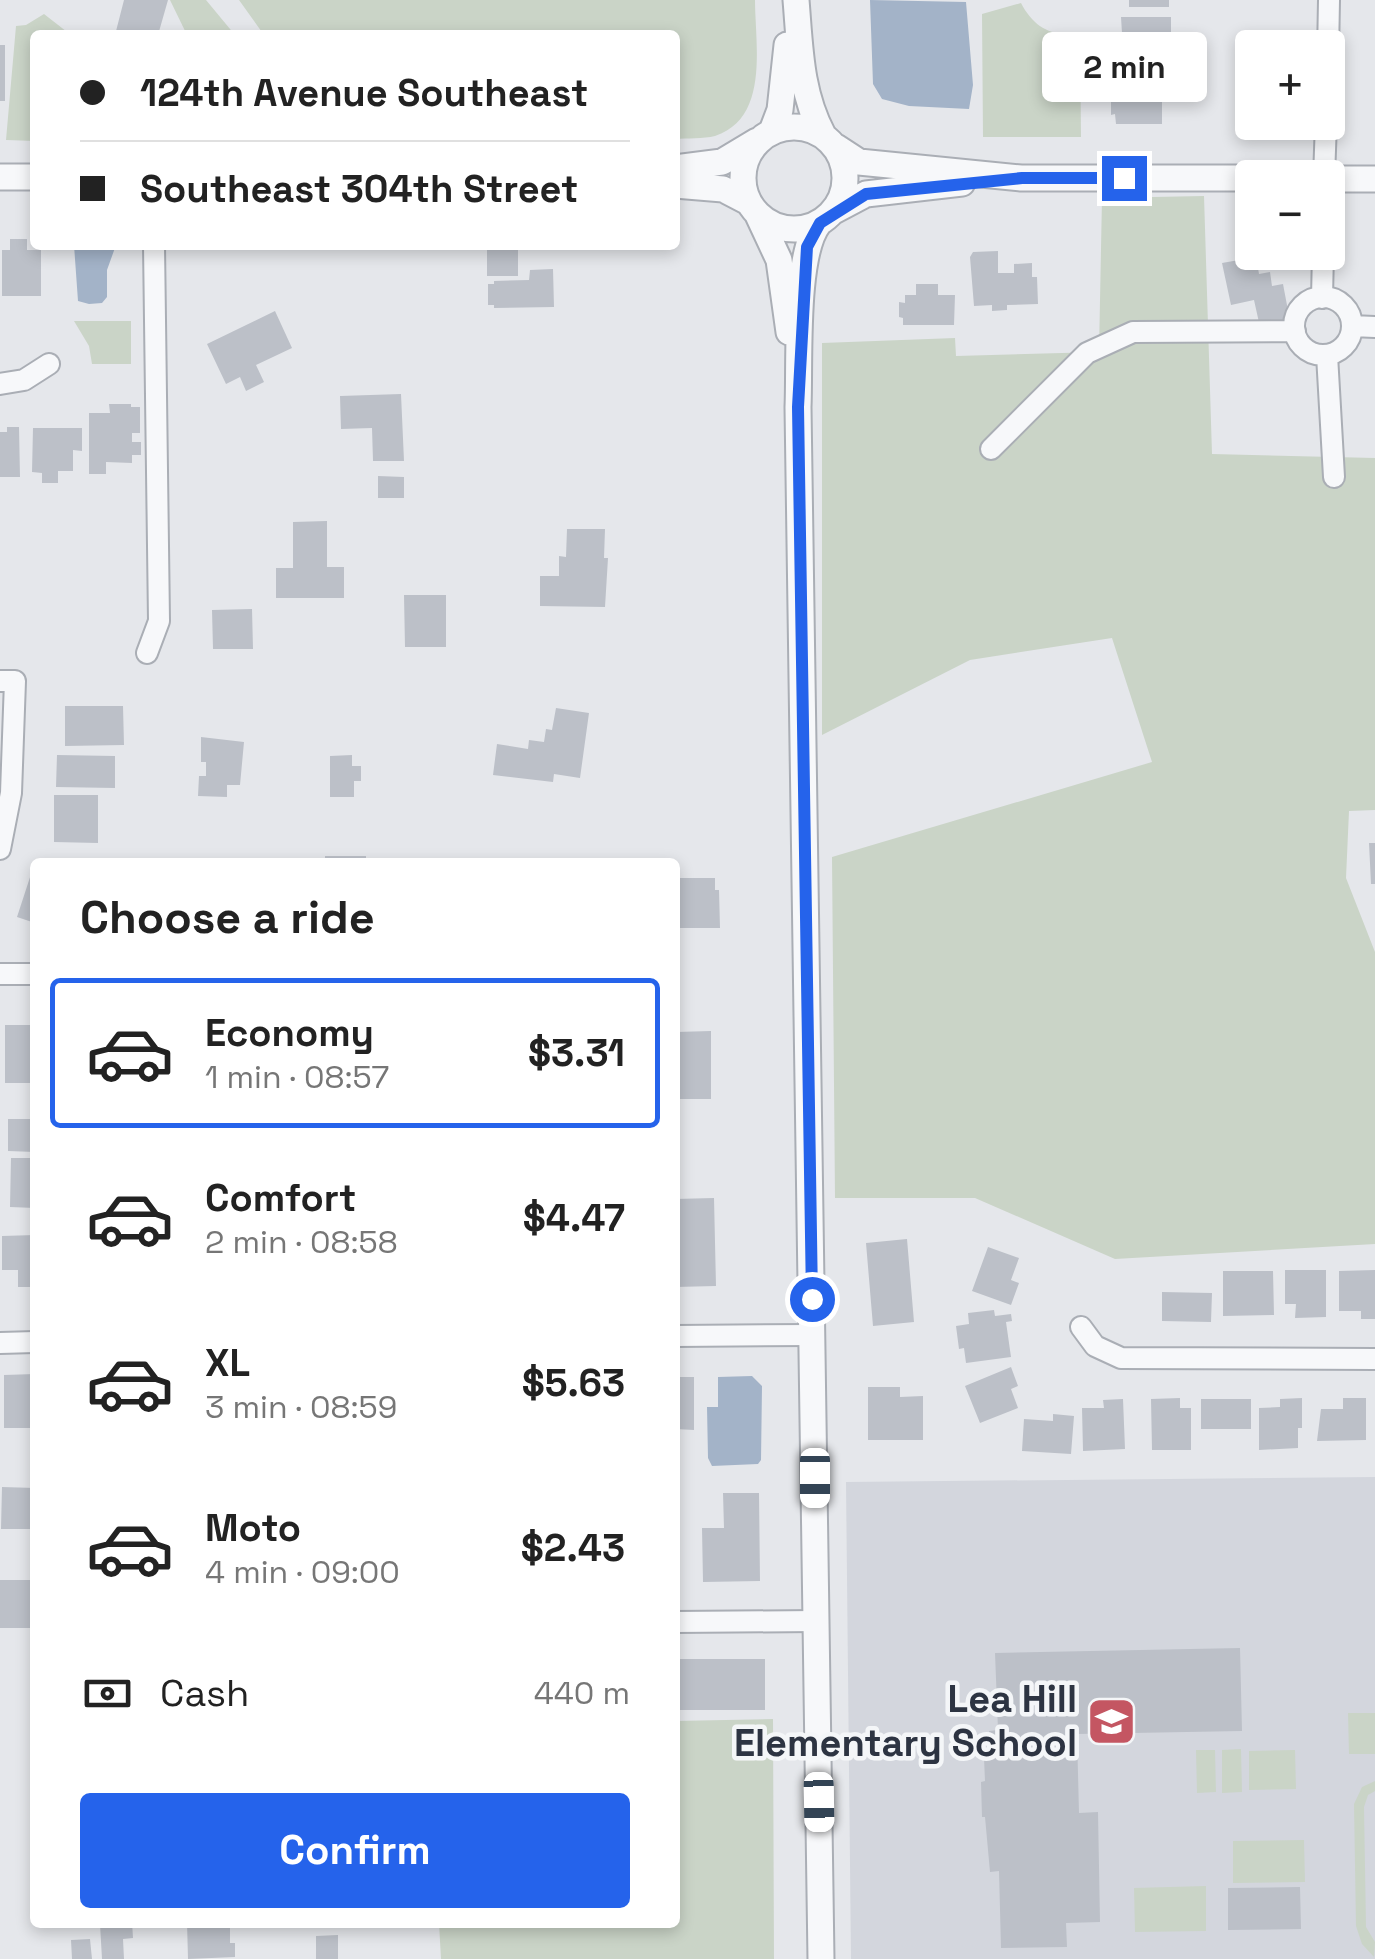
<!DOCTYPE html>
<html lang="en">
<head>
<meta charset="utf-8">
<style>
  :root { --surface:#fff; --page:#f6f6f6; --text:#222; --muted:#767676; --line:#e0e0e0; --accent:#2563eb }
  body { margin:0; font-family:"Space Grotesk",sans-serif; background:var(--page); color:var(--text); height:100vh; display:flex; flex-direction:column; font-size:38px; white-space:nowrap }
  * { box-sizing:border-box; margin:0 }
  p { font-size:32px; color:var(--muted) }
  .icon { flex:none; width:55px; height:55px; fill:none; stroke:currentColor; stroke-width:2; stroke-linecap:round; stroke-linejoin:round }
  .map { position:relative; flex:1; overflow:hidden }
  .details { position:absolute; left:30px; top:858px; width:650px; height:1070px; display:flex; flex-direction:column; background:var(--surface); border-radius:10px; box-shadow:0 5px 15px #0003 }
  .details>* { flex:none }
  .guide { position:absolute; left:30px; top:30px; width:650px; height:220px; border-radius:10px; box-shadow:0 5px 15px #0003; display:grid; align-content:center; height:220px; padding:0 50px; background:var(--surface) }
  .buttons { position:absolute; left:1235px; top:30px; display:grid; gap:20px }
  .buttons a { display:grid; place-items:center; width:110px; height:110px; border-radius:10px; background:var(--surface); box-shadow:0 5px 15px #0003; font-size:50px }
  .end { position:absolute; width:45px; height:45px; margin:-22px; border:12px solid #2563eb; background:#fff; box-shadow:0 0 0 5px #fff }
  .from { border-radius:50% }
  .bubble { position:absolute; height:70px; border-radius:10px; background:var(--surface); box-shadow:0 5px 15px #0003; font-size:32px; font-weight:700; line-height:70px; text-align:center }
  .car { position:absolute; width:30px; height:60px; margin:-30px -15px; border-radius:12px; box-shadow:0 0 8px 2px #0007; background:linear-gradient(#fff 24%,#345 0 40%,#fff 0 76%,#345 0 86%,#fff 0) }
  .guide b { display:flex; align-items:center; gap:35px; height:95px; font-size:38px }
  .guide b+b { border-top:2px solid var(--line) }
  .guide i { width:25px; height:25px; background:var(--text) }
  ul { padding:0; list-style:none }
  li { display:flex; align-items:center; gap:30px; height:150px; margin:0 20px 15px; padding:0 30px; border:5px solid transparent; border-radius:10px }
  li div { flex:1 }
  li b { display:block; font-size:38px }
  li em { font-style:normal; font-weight:700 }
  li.selected { border-color:var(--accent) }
  li>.icon { width:90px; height:90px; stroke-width:1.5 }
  h2 { padding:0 50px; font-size:45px; line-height:120px }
  .pay { display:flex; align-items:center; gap:25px; height:110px; padding:0 50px; font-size:38px }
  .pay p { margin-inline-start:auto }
  .action { display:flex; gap:20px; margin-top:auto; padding:20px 50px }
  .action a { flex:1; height:115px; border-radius:10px; background:var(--accent); color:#fff; font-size:40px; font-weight:700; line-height:115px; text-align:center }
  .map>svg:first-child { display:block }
  .built { fill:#d3d6dd }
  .green { fill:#cad4c7 }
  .water { fill:#a3b3c8 }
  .building { fill:#bcc0c8 }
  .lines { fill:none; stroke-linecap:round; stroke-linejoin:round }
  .minor-casing { stroke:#aaaeb5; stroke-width:24 }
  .tertiary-casing { stroke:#aaaeb5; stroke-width:29 }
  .minor { stroke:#f7f8fa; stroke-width:20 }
  .tertiary { stroke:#f7f8fa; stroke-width:25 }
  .route { stroke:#2563eb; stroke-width:12 }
  .labels { text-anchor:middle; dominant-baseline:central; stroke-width:9; stroke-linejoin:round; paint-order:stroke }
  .poi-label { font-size:38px; font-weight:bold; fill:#2d3442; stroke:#f4f6f8; text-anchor:end }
</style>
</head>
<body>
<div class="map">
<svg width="1375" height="1959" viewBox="0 0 1375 1959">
  <rect width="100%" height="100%" fill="#e5e7eb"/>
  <path class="built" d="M1375 1477V1959H851L846 1482Z"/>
  <path class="green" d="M170 0H206L235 35H187Z
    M239 0H755C755 44 770 118 715 136 703 139 688 138 675 139V35H264Z
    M1021 3C1034 28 1053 38 1080 32L1081 137H983L982 14Z
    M44 14 71 35H35V141L6 140 16 26 26 25Z
    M1204 196 1212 454 1375 458V810L1349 811 1346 878 1375 952V1244L1115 1259 975 1198H835L832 857 1152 762 1112 638 970 660 822 735V343L955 338 956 356 1099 352 1102 198Z
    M74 321H131V364H92L89 346Z
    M1348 1713H1375V1754H1349Z
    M773 1719 774 1959H441L439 1923 675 1922V1721Z
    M1241 1749 1242 1792 1222 1793V1750Z
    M1196 1750H1215L1216 1792 1197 1793Z
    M1295 1750 1296 1789 1249 1790V1751Z
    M1375 1781V1791L1368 1795 1364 1807 1366 1927 1375 1942 1374 1957 1362 1944 1356 1926 1354 1804 1362 1787Z
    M1304 1840 1305 1882 1233 1883V1841Z
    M1206 1886V1931L1135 1932 1134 1888Z"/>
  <path class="water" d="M870 0 966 2 973 85 969 109 909 106 882 99 873 84Z
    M74 245H116L107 270V297L102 303 89 304 78 301Z
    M752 1376 762 1386 761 1460 758 1464 712 1466 708 1458 707 1407H718V1377Z"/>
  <path class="building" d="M124 0H168L158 35H115Z
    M1129 0H1169V7H1129Z
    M1121 17H1171V48L1123 49Z
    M0 45H5V101H0Z
    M1119 55H1170V86H1116Z
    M1111 94H1162V124H1116L1115 114 1111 115Z
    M10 239H27V250H41V296H2V250H10Z
    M487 245H518V276H487Z
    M998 251V273H1014V264L1032 263V277H1037L1038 304 1007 305V310L992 311V305L974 306 970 257 973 252Z
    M1256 257 1259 274 1270 272 1272 286 1283 284 1290 321 1260 327 1254 300 1231 305 1222 263Z
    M553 269 554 307 494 308V305H488V284H494V281L529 280 530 270Z
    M916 284H938V295H955L954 325H903V318L899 317V302L905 303V295H916Z
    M275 311 292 348 256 365 264 382 246 391 240 377 226 384 207 344Z
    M401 394 404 461H373L372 428 341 429 340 396Z
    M109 404H131V407H140V433H132V442H141V455H132V463L106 462V474H89V413H110Z
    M7 427H19L20 477H0V432H7Z
    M33 428H82V451L73 450V471H58V483H42V473L32 472Z
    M378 476 404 477V498H378Z
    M327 521V567H344V598H276V568H293V522Z
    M567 529H605L604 558H608L605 607 540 606V576H559V556L566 557Z
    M404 595H446V647H405Z
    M252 609 253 649H213L212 610Z
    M65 706H123L124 745 65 746Z
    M556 708 589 713 580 778 554 774 553 782 493 775 497 744 528 749 529 740 544 742 546 729 552 730Z
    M201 737 244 742 240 785H227V797L198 796 199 776H206V762H201Z
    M57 755 115 756V788L56 787Z
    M352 755V766H361V781H354V797H330V756Z
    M54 795H98V843L54 842Z
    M1369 843H1375V884H1371Z
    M325 856H366V862H325Z
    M34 865H35V923L17 917Z
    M675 878H715V890H719L720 928H675Z
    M5 1025H35V1083H5Z
    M711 1031V1099H676V1032Z
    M8 1119H35V1152L8 1151Z
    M11 1158H35V1208L10 1207Z
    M714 1198 716 1286 675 1287V1199Z
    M35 1235V1287H18V1270H2V1236Z
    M907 1239 914 1322 873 1326 866 1243Z
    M988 1247 1019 1258 1011 1280 1019 1283 1011 1305 972 1291Z
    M1285 1270H1326V1317L1295 1318 1296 1304H1285Z
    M1375 1270V1319H1361V1311H1339V1271Z
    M1223 1271H1273L1274 1315 1223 1316Z
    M1162 1292 1212 1293 1211 1322 1162 1321Z
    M994 1310 995 1316 1011 1314 1012 1321 1006 1322 1011 1357 966 1363 964 1348 959 1349 956 1326 969 1324 968 1313Z
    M1011 1367 1018 1386 1011 1389 1018 1408 980 1423 965 1386Z
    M35 1374V1428H4V1375Z
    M675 1377H694V1430L675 1429Z
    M868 1387H900V1397L923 1396V1440H868Z
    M1180 1398V1408H1191V1450H1152L1151 1399Z
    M1302 1398V1428H1298V1448L1259 1450V1408L1280 1407V1399Z
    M1343 1398H1366V1440L1317 1441 1321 1409H1343Z
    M1123 1399 1125 1449 1083 1451 1082 1408H1104L1103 1400Z
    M1201 1399H1251V1429H1201Z
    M1053 1414 1074 1416 1071 1454 1022 1451 1024 1419 1053 1421Z
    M2 1487 35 1488V1529H1Z
    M723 1493H759L760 1581 703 1582 702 1528H724Z
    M0 1580H35V1628H0Z
    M1240 1648 1242 1731 1077 1734 1079 1813 1098 1812 1100 1922 1066 1923 1067 1947 1001 1948 999 1871 990 1872 985 1817H982L981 1782 985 1781 984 1758H989V1731L998 1730 995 1653Z
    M675 1659H765V1710H675Z
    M1300 1887 1301 1929 1228 1930V1888Z
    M132 1922 133 1938 123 1939 124 1959H102L100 1924Z
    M187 1922H230V1943H235V1957L188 1959Z
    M338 1935V1959H316V1936Z
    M90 1939 92 1959H72L71 1940Z"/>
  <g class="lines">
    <defs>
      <path id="minor" d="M1328 54 1329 0
        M1324 178 1326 122
        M1294 326a29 29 0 1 1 58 0a29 29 0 1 1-58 0Z
        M1322 298 1323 252
        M1352 326 1375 327
        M1327 355 1334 477
        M0 384 24 380 49 364
        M991 449 1087 353 1133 332 1295 331
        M147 653 159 621 154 245
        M0 681H15L11 793 0 849
        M0 974H35
        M1081 1327 1095 1346 1121 1358 1375 1359
        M675 1336 813 1335
        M0 1343 35 1342
        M675 1622 816 1621"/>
      <path id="tertiary" d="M796 0C800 47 800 92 823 135
        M743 178a51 51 0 1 1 102 0a51 51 0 1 1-102 0Z
        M772 131 780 110 787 45
        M836 147 859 162 1021 178H1252
        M675 168 722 162 757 141
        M0 177H35
        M1328 179H1375
        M675 185 723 189 748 202
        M832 212 866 194 962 183
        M758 215 779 260 789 332
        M819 223C794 255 800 362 798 407L821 1959"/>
    </defs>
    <use href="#minor" class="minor-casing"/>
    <use href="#tertiary" class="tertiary-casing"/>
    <use href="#minor" class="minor"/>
    <use href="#tertiary" class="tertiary"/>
  </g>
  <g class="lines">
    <path class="route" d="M812 1299 798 407 807 247 820 223 866 194 1022 178H1124"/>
  </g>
  <defs>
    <symbol id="school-square" viewBox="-11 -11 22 22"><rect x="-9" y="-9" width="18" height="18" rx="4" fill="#c45662" stroke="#f4f6f8"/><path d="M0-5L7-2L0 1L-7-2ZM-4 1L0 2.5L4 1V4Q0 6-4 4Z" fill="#fff"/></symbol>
  </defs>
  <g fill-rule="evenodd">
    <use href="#school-square" x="1084" y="1694" width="55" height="55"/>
  </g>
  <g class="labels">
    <g class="poi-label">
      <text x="1077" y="1699">Lea Hill<tspan x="1077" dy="44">Elementary School</tspan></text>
    </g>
  </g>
</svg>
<div class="buttons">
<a>+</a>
<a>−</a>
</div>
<i class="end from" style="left:812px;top:1299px"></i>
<i class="end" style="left:1124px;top:178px"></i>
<div class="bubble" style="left:1042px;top:32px;width:165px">2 min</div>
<i class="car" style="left:815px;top:1478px;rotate:180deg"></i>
<i class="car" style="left:819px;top:1802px;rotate:179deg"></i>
<div class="guide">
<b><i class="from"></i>124th Avenue Southeast</b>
<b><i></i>Southeast 304th Street</b>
</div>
<section class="details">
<h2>Choose a ride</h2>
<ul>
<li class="selected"><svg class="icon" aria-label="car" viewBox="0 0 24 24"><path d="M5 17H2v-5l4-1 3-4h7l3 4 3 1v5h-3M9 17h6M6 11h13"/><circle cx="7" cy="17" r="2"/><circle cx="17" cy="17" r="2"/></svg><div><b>Economy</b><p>1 min · 08:57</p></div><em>$3.31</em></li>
<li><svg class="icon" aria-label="car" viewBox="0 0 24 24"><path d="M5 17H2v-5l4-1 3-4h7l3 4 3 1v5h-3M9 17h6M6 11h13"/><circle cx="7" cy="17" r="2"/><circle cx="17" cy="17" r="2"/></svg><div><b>Comfort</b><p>2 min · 08:58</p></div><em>$4.47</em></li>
<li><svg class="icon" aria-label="car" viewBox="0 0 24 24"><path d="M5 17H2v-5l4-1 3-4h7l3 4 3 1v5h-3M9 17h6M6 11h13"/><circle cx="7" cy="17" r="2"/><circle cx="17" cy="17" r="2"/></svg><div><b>XL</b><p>3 min · 08:59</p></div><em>$5.63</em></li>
<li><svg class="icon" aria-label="car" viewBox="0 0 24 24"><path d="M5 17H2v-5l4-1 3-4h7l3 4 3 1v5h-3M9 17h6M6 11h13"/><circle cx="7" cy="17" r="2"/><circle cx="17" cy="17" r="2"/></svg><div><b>Moto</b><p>4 min · 09:00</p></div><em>$2.43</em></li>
</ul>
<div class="pay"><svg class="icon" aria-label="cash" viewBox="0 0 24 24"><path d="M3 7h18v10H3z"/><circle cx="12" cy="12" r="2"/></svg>Cash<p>440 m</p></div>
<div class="action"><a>Confirm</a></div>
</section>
</div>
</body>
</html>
